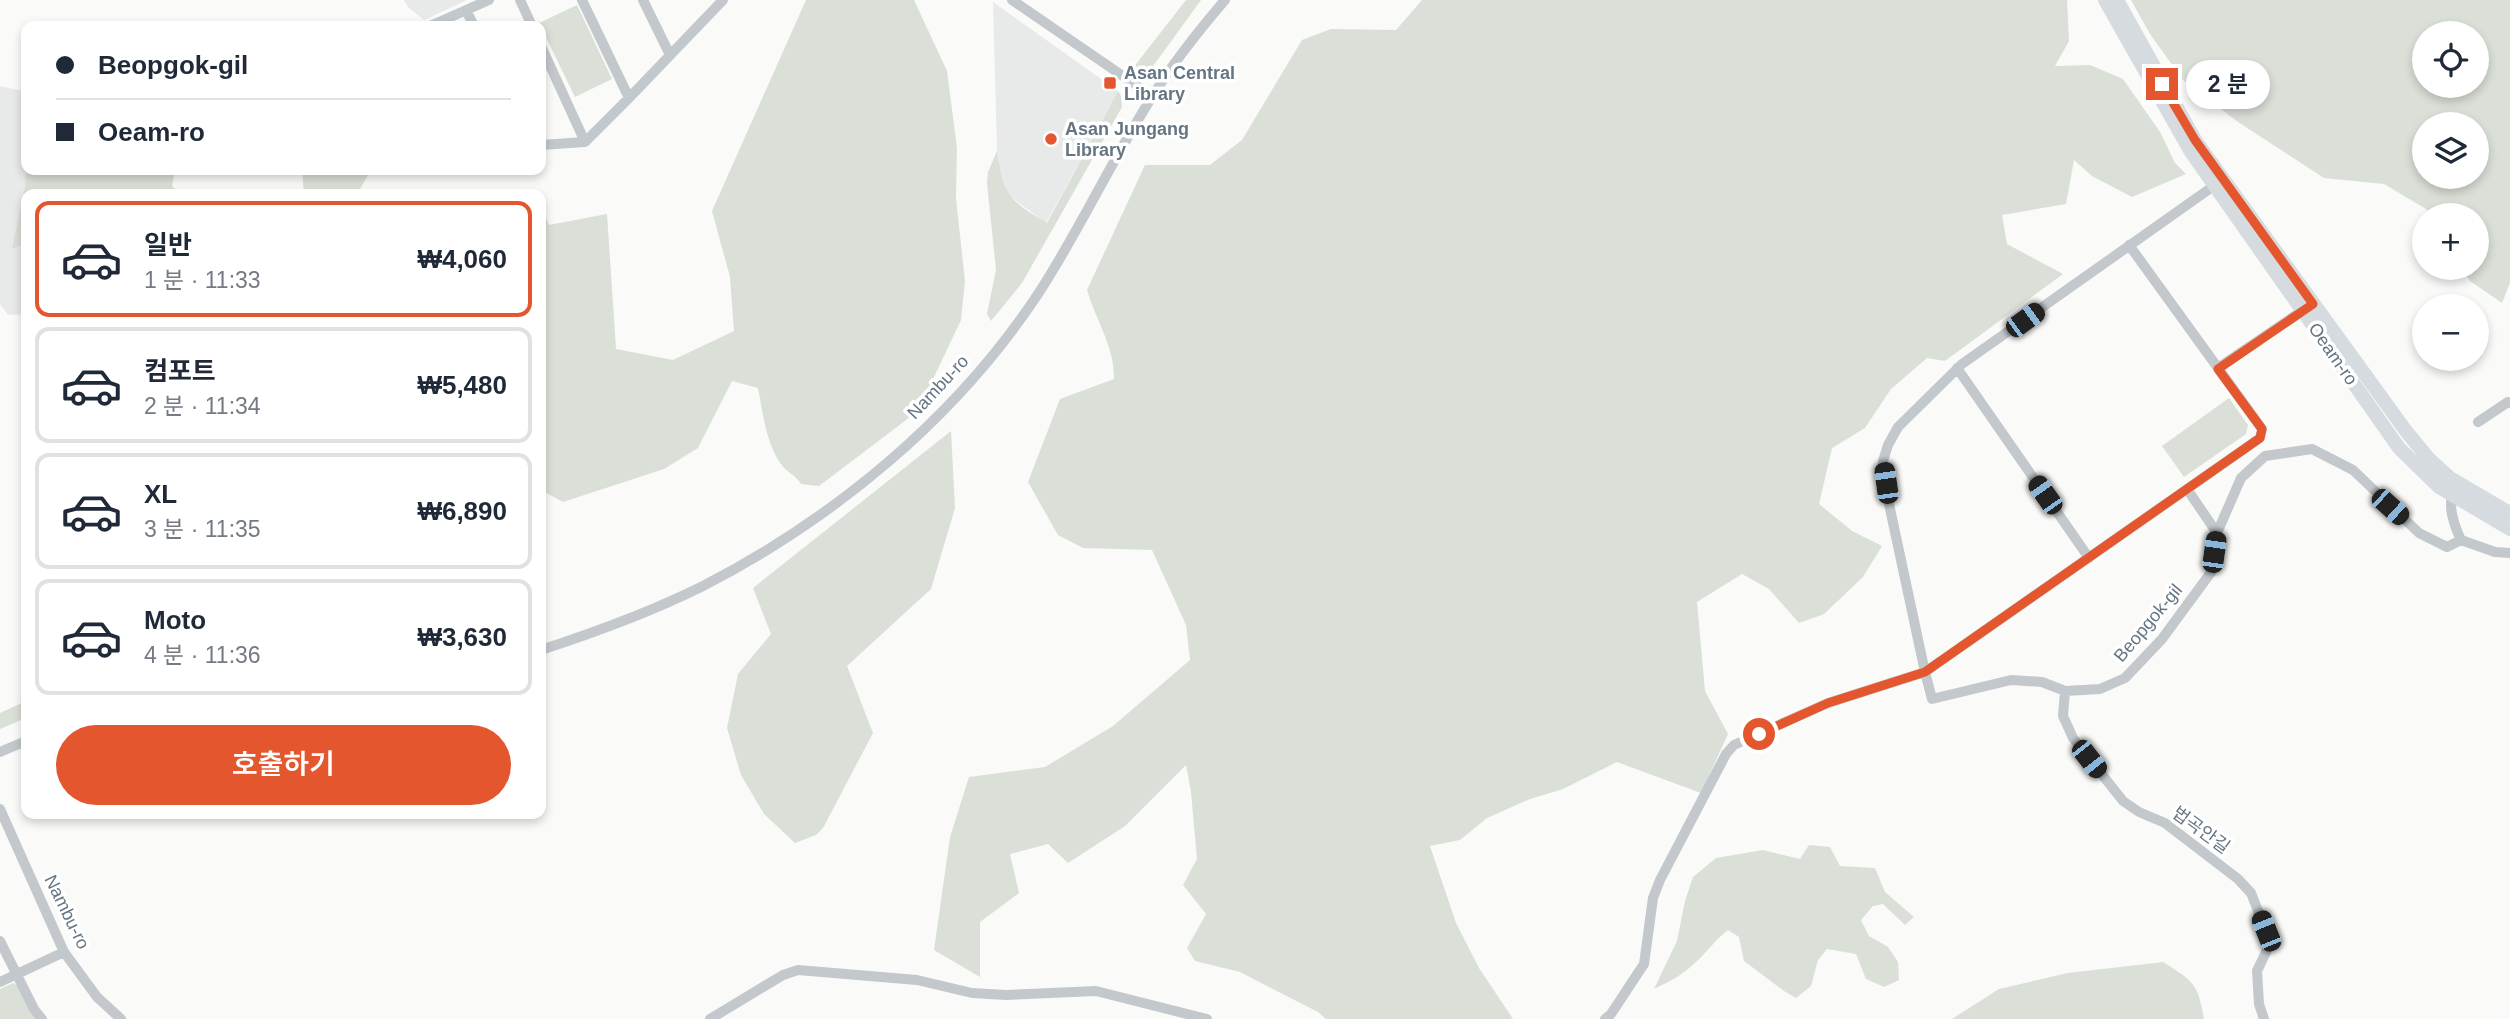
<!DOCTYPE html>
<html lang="ko">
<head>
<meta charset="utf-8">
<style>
  :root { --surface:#fff; --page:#f6f6f7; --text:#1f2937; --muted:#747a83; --line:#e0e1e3; --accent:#e4572e }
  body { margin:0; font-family:Arial,"Noto Sans KR",sans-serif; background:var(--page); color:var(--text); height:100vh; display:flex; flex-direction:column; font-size:26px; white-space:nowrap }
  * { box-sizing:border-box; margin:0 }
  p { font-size:23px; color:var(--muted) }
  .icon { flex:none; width:38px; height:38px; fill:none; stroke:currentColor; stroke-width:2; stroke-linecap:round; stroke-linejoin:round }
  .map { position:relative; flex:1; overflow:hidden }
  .drawer { position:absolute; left:21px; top:189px; width:525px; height:630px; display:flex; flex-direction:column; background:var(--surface); border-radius:14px; box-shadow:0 4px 10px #0003 }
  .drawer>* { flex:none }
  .hud { position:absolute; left:21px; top:21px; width:525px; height:154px; border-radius:14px; box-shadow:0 4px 10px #0003; display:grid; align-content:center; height:154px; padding:0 35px; background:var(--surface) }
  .buttons { position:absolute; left:2412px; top:21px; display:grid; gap:14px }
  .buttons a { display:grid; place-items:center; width:77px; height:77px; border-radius:50%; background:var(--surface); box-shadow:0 4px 10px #0003; font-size:35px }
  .end { position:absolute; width:32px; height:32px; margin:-16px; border:9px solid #e4572e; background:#fff; box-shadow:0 0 0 4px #fff }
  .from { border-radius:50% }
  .bubble { position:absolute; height:49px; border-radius:24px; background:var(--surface); box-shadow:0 4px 10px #0003; font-size:23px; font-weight:600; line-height:49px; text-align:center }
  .car { position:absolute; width:21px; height:42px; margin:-21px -10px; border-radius:9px; box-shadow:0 0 5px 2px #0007; background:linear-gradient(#222 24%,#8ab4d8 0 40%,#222 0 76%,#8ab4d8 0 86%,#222 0) }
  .hud b { display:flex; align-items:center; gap:24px; height:66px; font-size:26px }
  .hud b+b { border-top:2px solid var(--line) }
  .hud i { width:18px; height:18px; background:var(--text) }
  ul { padding:12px 0 0; list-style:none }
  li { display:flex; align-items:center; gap:21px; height:116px; margin:0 14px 10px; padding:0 21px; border:4px solid var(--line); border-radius:14px }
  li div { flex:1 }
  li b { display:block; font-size:26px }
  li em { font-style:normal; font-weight:600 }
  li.current { border-color:var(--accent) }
  li>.icon { width:63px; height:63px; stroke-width:1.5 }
  .button { display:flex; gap:14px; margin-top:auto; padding:14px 35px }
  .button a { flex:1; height:80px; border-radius:42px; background:var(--accent); color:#fff; font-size:28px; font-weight:600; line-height:80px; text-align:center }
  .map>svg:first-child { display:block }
  .built { fill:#e8e9e9 }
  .green { fill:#dadfd7; fill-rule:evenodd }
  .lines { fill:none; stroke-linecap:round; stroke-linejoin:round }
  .minor { stroke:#c3c8cc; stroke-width:10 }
  .major { stroke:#d6dbdf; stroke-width:14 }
  .route { stroke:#e4572e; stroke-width:9 }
  .poi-dot { fill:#e4572e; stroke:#fff; stroke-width:2.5 }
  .labels { text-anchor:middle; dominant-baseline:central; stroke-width:7; stroke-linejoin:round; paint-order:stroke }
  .poi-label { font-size:18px; font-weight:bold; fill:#657683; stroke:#fff; text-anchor:start }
  .street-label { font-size:18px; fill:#657683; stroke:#fff }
</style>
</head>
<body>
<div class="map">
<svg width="2510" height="1019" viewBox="0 0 2510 1019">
  <rect width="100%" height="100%" fill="#fafaf8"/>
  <path class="built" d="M404 0H467L424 20 408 7Z
    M993 2 1118 91 1046 223 1007 194 1000 177 997 151Z
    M0 86 26 92 25 187 13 248 26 244V314L8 315 0 304Z"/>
  <path class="green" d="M806 0H914L947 71 957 148 956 199 965 281 961 320 918 411 819 486 801 484C796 475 786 472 781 464 766 443 763 413 758 388L732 381 698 448 664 469 563 502 541 490V205L549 225 607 214 616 349 673 360 734 331 730 277 712 211Z
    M1186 0H1201L1151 69 1141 73 1133 68Z
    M1422 0H2067L2069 41 2055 66 2090 65 2123 79 2160 132 2175 163 2186 174 2132 197 2092 176 2074 160 2066 204 2002 215 2007 244 2063 274 1945 361 1927 358 1891 389 1865 428 1832 448 1819 504 1852 531 1882 546 1863 577 1824 614 1799 623 1769 589 1742 574 1697 602 1705 691 1728 734 1701 793 1617 762 1563 789 1530 799 1487 818 1460 840 1430 846 1456 923 1479 968 1513 1019H1326L1318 1012 1240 972 1195 961 1187 948 1206 914 1183 885 1197 859 1191 792 1186 765 1125 826 1068 863 1048 844 1010 854 1019 893 980 922V977L934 950 950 837 969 777 1045 767 1113 726 1190 660 1186 625 1152 550 1083 548 1058 535 1028 482 1060 399 1114 379C1115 348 1096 320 1087 290L1145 165H1210L1242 140 1302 40 1331 29 1396 30Z
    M2131 0H2510V283L2502 303 2470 281 2462 268H2476V215H2430L2426 209 2384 184 2324 178 2238 122 2183 80 2150 34ZM2424 33H2476V86H2424ZM2424 124H2476V177H2424Z
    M577 5 612 79 575 97 539 23Z
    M1118 91 1121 96 1122 107 1022 283 991 321 987 314 996 270 987 183 988 172 997 151C1003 194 1008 200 1047 223Z
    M26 151V170H175L172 186 180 194H26V244L12 249 25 187Z
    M302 170H371L357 194H304Z
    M2229 398 2248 425 2246 434 2184 477 2162 446Z
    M951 431 955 508 931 589 847 666 873 733 823 828 816 835 795 843 764 814 741 775 727 728 738 674 771 634 753 588Z
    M26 701V718L0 729V713Z
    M1809 845 1830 847 1840 866 1875 868 1885 892 1914 917 1905 925 1883 904 1873 906 1861 920 1869 936 1888 947 1898 962 1899 980 1884 987 1866 979 1856 954 1827 949 1818 960 1811 986 1796 998 1784 991 1744 961 1739 937 1728 930C1715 940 1708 951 1696 962 1684 974 1669 982 1654 989L1677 941 1685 901 1693 877 1716 858 1763 850 1800 859Z
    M2163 962C2193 981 2198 983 2204 1019H1952L1999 989 2068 973Z
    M13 983 18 986 37 1019H0V989Z"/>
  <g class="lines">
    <path class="minor" d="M520 0 532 26
      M643 0 670 55
      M1012 0 1152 96
      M466 10 474 26
      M430 26 489 0
      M541 46 585 142
      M629 98 723 0
      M541 145 585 142 629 98 582 0
      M2215 185 1962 364 1898 427 1888 445 1883 461 1889 504 1925 672 2260 438 2262 429 2218 368 2308 307
      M2129 245 2218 368
      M1957 368 2089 558
      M2478 422 2508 402 2510 403
      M2455 489C2446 504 2454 525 2461 540
      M2217 533 2241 478 2265 456 2312 449 2353 470 2419 533 2447 547 2461 540 2495 552 2510 553
      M541 650C596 632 651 612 703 586 835 518 956 418 1038 294 1080 230 1111 161 1152 97 1171 66 1201 28 1225 0
      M2065 691 2063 716 2073 738 2123 801 2139 812 2165 823 2238 879 2251 893 2266 931 2267 950 2257 971 2259 1004 2264 1019
      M0 752 26 741
      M0 809 64 952 97 997 121 1019
      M0 941 34 1009 42 1019
      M0 982 64 952
      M710 1019 783 975 798 970 917 980 972 993 1006 995 1096 991 1207 1019
      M1605 1019 1611 1014 1644 964 1653 898 1660 880 1726 754 1734 745 1828 703 1925 672 1932 699 2011 680 2042 682 2065 691 2100 689 2125 678 2162 639 2212 571 2217 533 2187 489"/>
    <path class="major" d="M2105 0 2191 152 2399 448 2439 487 2510 529
      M2117 0 2195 140 2406 431 2429 459 2450 478 2510 513"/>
  </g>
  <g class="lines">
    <path class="route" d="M1759 734 1828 703 1925 672 2260 438 2262 429 2218 369 2313 304 2195 140 2162 84"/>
  </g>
  <g class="poi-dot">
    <rect x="1103" y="76" width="14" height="14" rx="3.5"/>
    <circle cx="1051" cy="139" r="7"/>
  </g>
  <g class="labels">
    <g class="poi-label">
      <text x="1124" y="73">Asan Central<tspan x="1124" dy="21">Library</tspan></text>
      <text x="1065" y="129">Asan Jungang<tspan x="1065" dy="21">Library</tspan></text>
    </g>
    <g class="street-label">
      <text transform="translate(2333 354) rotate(55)">Oeam-ro</text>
      <text transform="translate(938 387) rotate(-47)">Nambu-ro</text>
      <text transform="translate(2148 623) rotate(-50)">Beopgok-gil</text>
      <text transform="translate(2201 830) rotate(36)">법곡안길</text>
      <text transform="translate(67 912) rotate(64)">Nambu-ro</text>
    </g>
  </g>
</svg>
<div class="buttons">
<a><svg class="icon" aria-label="locate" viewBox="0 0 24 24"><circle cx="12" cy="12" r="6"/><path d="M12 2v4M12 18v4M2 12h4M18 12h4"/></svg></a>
<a><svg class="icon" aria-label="layers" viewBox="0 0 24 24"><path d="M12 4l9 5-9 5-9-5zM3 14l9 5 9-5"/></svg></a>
<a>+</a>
<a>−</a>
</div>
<i class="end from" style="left:1759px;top:734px"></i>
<i class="end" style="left:2162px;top:84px"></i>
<div class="bubble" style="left:2186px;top:60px;width:84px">2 분</div>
<i class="car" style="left:2025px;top:320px;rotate:54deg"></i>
<i class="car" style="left:1886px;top:483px;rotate:352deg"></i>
<i class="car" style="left:2045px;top:495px;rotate:325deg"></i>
<i class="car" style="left:2390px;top:507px;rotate:132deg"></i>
<i class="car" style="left:2214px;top:552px;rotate:8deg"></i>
<i class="car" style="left:2089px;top:759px;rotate:142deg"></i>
<i class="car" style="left:2266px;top:931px;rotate:338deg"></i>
<div class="hud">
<b><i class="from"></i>Beopgok-gil</b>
<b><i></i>Oeam-ro</b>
</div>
<section class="drawer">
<ul>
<li class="current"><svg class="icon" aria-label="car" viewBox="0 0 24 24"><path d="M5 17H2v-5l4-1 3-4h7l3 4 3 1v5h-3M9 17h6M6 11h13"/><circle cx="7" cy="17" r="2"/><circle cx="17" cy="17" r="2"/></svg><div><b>일반</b><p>1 분 · 11:33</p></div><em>₩4,060</em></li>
<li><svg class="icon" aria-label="car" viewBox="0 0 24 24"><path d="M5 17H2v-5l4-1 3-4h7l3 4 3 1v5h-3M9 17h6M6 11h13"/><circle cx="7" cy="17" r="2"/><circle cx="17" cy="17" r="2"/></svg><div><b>컴포트</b><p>2 분 · 11:34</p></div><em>₩5,480</em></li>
<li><svg class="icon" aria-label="car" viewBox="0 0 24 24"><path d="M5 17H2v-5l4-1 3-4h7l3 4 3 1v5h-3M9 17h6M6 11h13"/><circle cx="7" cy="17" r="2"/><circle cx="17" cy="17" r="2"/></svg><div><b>XL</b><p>3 분 · 11:35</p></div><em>₩6,890</em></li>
<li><svg class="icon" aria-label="car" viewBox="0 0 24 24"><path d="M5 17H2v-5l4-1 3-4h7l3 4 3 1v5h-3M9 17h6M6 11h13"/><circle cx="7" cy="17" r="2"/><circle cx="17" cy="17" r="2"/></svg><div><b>Moto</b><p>4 분 · 11:36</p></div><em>₩3,630</em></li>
</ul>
<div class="button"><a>호출하기</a></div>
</section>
</div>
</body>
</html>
